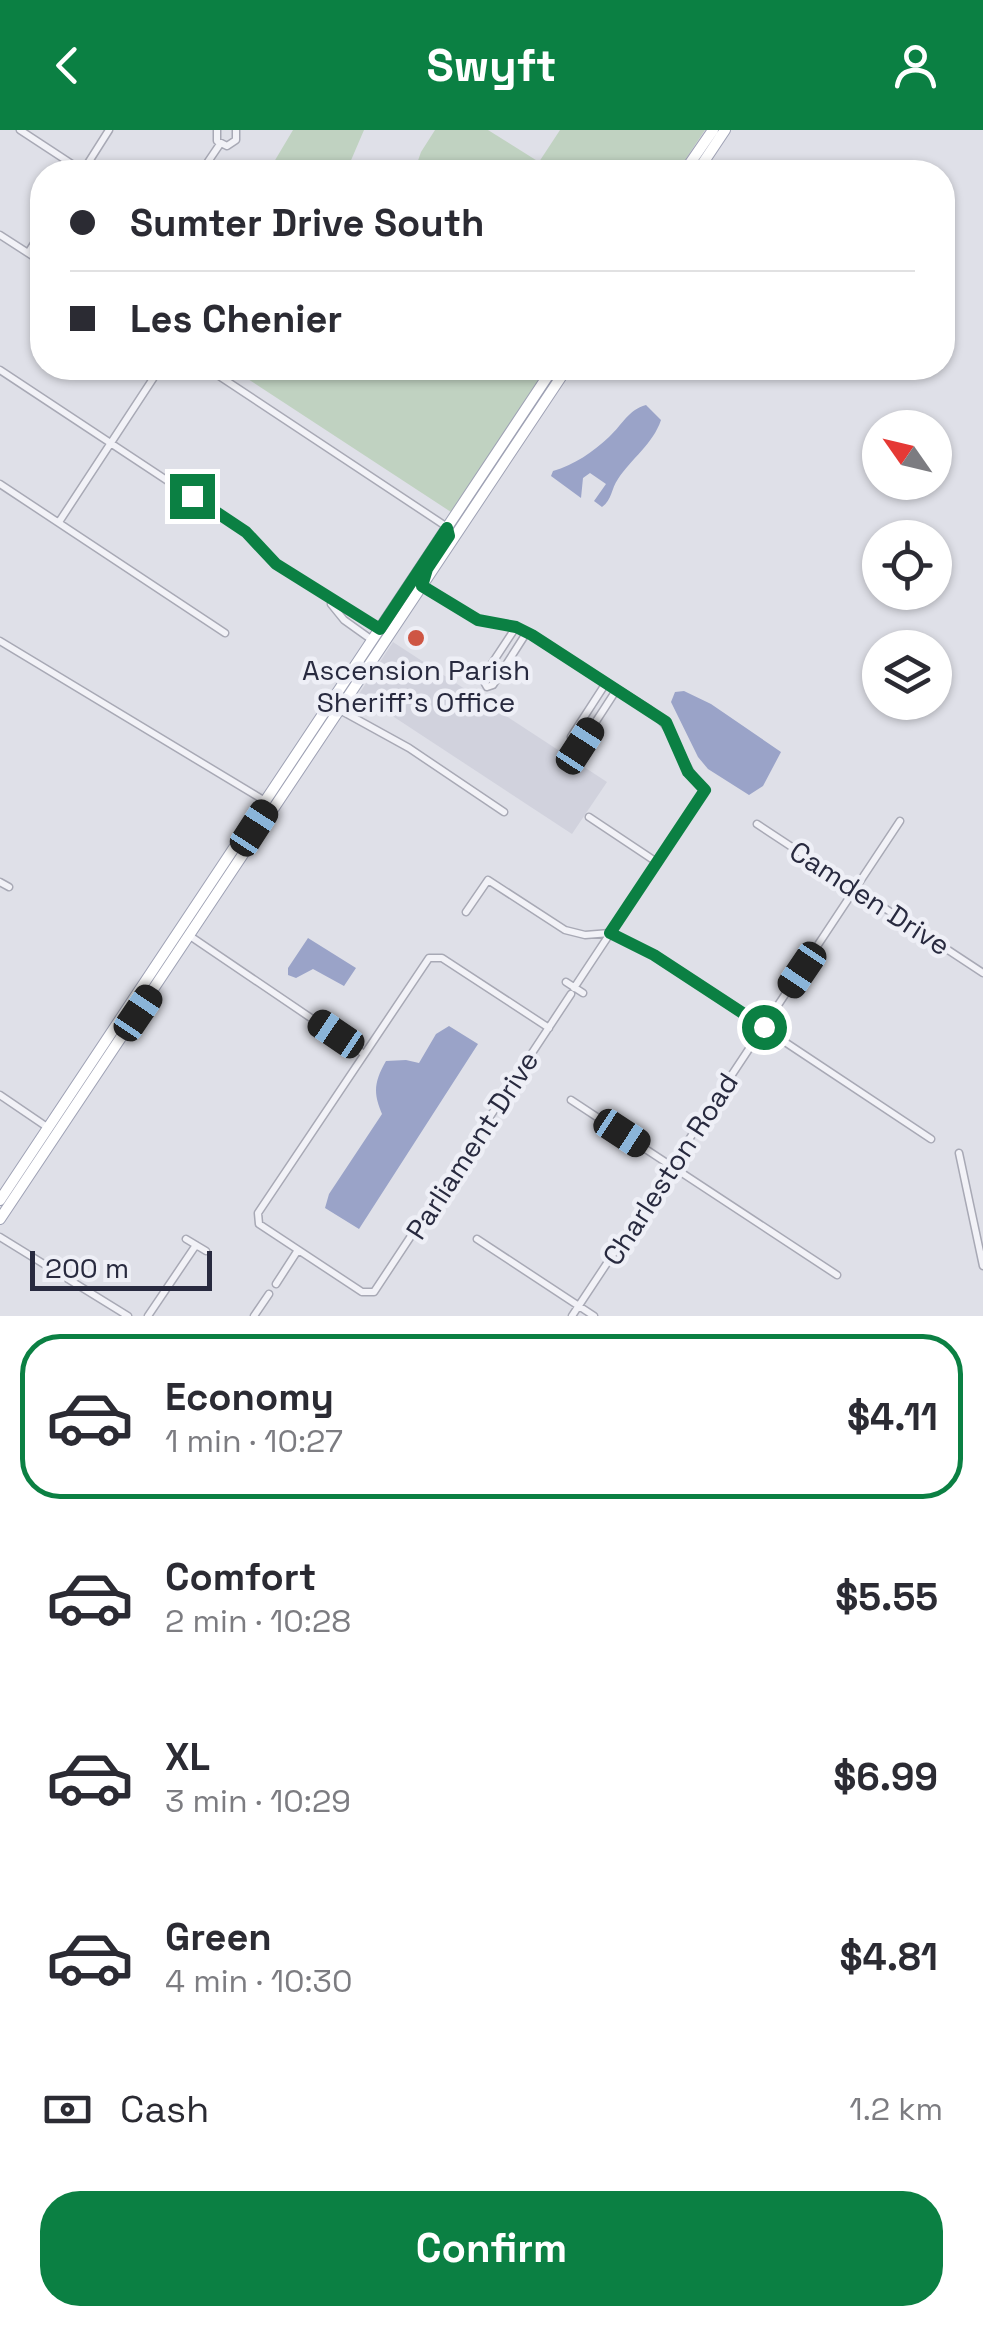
<!DOCTYPE html>
<html lang="en">
<head>
<meta charset="utf-8">
<style>
  :root { --surface:#fff; --page:#f2f2f3; --text:#2b2b33; --muted:#7c7c81; --line:#e1e1e2; --accent:#0b8043 }
  body { margin:0; font-family:"Space Grotesk",sans-serif; background:var(--page); color:var(--text); height:100vh; display:flex; flex-direction:column; font-size:38px; white-space:nowrap }
  * { box-sizing:border-box; margin:0 }
  p { font-size:32px; color:var(--muted) }
  .icon { flex:none; width:55px; height:55px; fill:none; stroke:currentColor; stroke-width:2; stroke-linecap:round; stroke-linejoin:round }
  .map { position:relative; height:1186px; overflow:hidden }
  .drawer { display:flex; flex-direction:column; background:var(--surface); flex:1 }
  .drawer>* { flex:none }
  .hud { position:absolute; left:30px; top:30px; width:925px; height:220px; border-radius:40px; box-shadow:0 2px 8px #0004; display:grid; align-content:center; height:220px; padding:0 40px; background:var(--surface) }
  .needle { width:65px; rotate:304deg }
  .buttons { position:absolute; left:862px; top:280px; display:grid; gap:20px }
  .buttons a { display:grid; place-items:center; width:90px; height:90px; border-radius:50%; background:var(--surface); box-shadow:0 2px 8px #0004; font-size:50px }
  .scale { position:absolute; left:30px; bottom:25px; width:182px; box-sizing:border-box; padding-left:10px; border:5px solid #282a3f; border-top:0; font-size:28px; line-height:35px; white-space:nowrap; color:#282a3f; -webkit-text-stroke:8px #eeeff6; paint-order:stroke }
  .end { position:absolute; width:45px; height:45px; margin:-22px; border:12px solid #0b8043; background:#fff; box-shadow:0 0 0 5px #fff }
  .from { border-radius:50% }
  .car { position:absolute; width:30px; height:60px; margin:-30px -15px; border-radius:12px; box-shadow:0 0 8px 2px #0007; background:linear-gradient(#222 24%,#8ab4d8 0 40%,#222 0 76%,#8ab4d8 0 86%,#222 0) }
  .hud b { display:flex; align-items:center; gap:35px; height:95px; font-size:38px }
  .hud b+b { border-top:2px solid var(--line) }
  .hud i { width:25px; height:25px; background:var(--text) }
  ul { padding:18px 0 0; list-style:none }
  li { display:flex; align-items:center; gap:30px; height:165px; margin:0 20px 15px; padding:0 20px; border:5px solid transparent; border-radius:40px }
  li div { flex:1 }
  li b { display:block; font-size:38px }
  li em { font-style:normal; font-weight:700 }
  li.current { border-color:var(--accent) }
  li>.icon { width:90px; height:90px; stroke-width:1.5 }
  .pay { display:flex; align-items:center; gap:25px; height:110px; padding:0 40px; font-size:38px }
  .pay p { margin-inline-start:auto }
  .cta { display:flex; gap:20px; margin-top:auto; padding:20px 40px }
  .cta a { flex:1; height:115px; border-radius:40px; background:var(--accent); color:#fff; font-size:40px; font-weight:700; line-height:115px; text-align:center }
  header { display:flex; justify-content:space-between; align-items:center; height:130px; padding:0 40px; background:var(--accent); color:#fff; font-size:45px; font-weight:700 }
  .map>svg:first-child { display:block }
  .built { fill:#d1d2dd }
  .green { fill:#c0d2c1 }
  .water { fill:#9aa3c8 }
  .lines { fill:none; stroke-linecap:round; stroke-linejoin:round }
  .street-casing { stroke:#a8a9b5; stroke-width:9 }
  .primary-casing { stroke:#9ea1b4; stroke-width:12 }
  .street { stroke:#f2f2f7; stroke-width:6 }
  .primary { stroke:#fff; stroke-width:10 }
  .route { stroke:#0b8043; stroke-width:12 }
  .poi-dot { fill:#ce5644; stroke:#eeeff6; stroke-width:4 }
  .labels { text-anchor:middle; dominant-baseline:central; stroke-width:9; stroke-linejoin:round; paint-order:stroke }
  .poi-label { font-size:28px; fill:#282a3f; stroke:#eeeff6 }
  .street-label { font-size:28px; fill:#282a3f; stroke:#eeeff6 }
</style>
</head>
<body>
<header><svg class="icon" aria-label="back" viewBox="0 0 24 24"><path d="M15 5l-7 7 7 7"/></svg>Swyft<svg class="icon" aria-label="person" viewBox="0 0 24 24"><circle cx="12" cy="8" r="4"/><path d="M4 21q1-7 8-7t8 7"/></svg></header>
<div class="map">
<svg width="983" height="1186" viewBox="0 0 983 1186">
  <rect width="100%" height="100%" fill="#dfe0e8"/>
  <path class="built" d="M393 512 607 652 572 704 359 564Z"/>
  <path class="green" d="M293 0H364L346 42H268Z
    M435 0H488L539 32 560 0H705L677 42H414L421 22Z
    M231 238H547L451 382Z"/>
  <path class="water" d="M646 275 661 290C653 314 631 329 618 349 611 359 612 370 602 377L594 371 606 354 590 343 583 348 581 368 551 346 553 341C574 335 593 322 609 307 623 294 628 280 646 275Z
    M684 561 711 574 781 622 763 656 749 665 708 639 698 627 671 572 675 562Z
    M308 808 356 838 344 856 313 839 296 848 288 845V838Z
    M449 896 478 914 359 1099 325 1078 329 1064 382 984C373 963 374 952 386 931L406 930 419 933 436 904Z"/>
  <g class="lines">
    <defs>
      <path id="street" d="M20 0 84 42
        M217 0V11L227 16 236 10V0
        M83 41 109 0
        M201 42 220 14
        M0 105 42 132
        M28 123 42 101
        M207 238 447 397
        M0 240 245 402 276 434 379 499
        M0 354 225 503
        M59 392 160 238
        M422 456 478 490 516 497 531 505 649 579C680 603 678 634 705 660L574 858
        M331 474 344 490 372 510
        M516 497 485 544 483 550 487 557 493 555 527 502
        M0 511 265 671
        M606 553 571 607 574 616H580L617 559
        M340 580 409 618 504 682
        M589 687 658 733
        M757 694 983 843
        M0 752 9 757
        M466 782 488 750 565 800 585 805 610 803 654 825 931 1009
        M190 806 364 924
        M566 852 583 863
        M549 898 442 828H429L258 1083 259 1094 362 1162H374L571 864
        M0 965 47 997
        M571 970 837 1145
        M959 1023 983 1136
        M0 1107 128 1186
        M186 1109 206 1121
        M477 1109 594 1186
        M276 1154 298 1120
        M148 1186 196 1115
        M254 1186 269 1164
        M572 1186 900 691"/>
      <path id="primary" d="M684 42 713 0
        M697 42 725 0
        M0 1070 553 238
        M0 1089 567 238"/>
    </defs>
    <use href="#street" class="street-casing"/>
    <use href="#primary" class="primary-casing"/>
    <use href="#street" class="street"/>
    <use href="#primary" class="primary"/>
  </g>
  <g class="lines">
    <path class="route" d="M192 366 246 402 276 434 380 499 447 398 449 406 427 439 422 456 478 490 516 497 532 505 666 592 688 642 705 660 610 803 654 825 764 897"/>
  </g>
  <circle class="poi-dot" cx="416" cy="508" r="10"/>
  <g class="labels">
    <g class="poi-label">
      <text x="416" y="540">Ascension Parish<tspan x="416" dy="32">Sheriff's Office</tspan></text>
    </g>
    <g class="street-label">
      <text transform="translate(870 768) rotate(33)">Camden Drive</text>
      <text transform="translate(472 1015) rotate(-57)">Parliament Drive</text>
      <text transform="translate(670 1039) rotate(-57)">Charleston Road</text>
    </g>
  </g>
</svg>
<div class="buttons">
<a><svg class="needle" viewBox="-14 -14 28 28"><path d="M0-13l5 13h-10z" fill="#e53935"/><path d="M0 13l5-13h-10z" fill="#7c7c81"/></svg></a>
<a><svg class="icon" aria-label="locate" viewBox="0 0 24 24"><circle cx="12" cy="12" r="6"/><path d="M12 2v4M12 18v4M2 12h4M18 12h4"/></svg></a>
<a><svg class="icon" aria-label="layers" viewBox="0 0 24 24"><path d="M12 4l9 5-9 5-9-5zM3 14l9 5 9-5"/></svg></a>
</div>
<div class="scale">200 m</div>
<i class="end from" style="left:764px;top:897px"></i>
<i class="end" style="left:192px;top:366px"></i>
<i class="car" style="left:580px;top:616px;rotate:33deg"></i>
<i class="car" style="left:254px;top:698px;rotate:33deg"></i>
<i class="car" style="left:802px;top:840px;rotate:214deg"></i>
<i class="car" style="left:138px;top:883px;rotate:34deg"></i>
<i class="car" style="left:336px;top:904px;rotate:304deg"></i>
<i class="car" style="left:622px;top:1003px;rotate:123deg"></i>
<div class="hud">
<b><i class="from"></i>Sumter Drive South</b>
<b><i></i>Les Chenier</b>
</div>
</div>
<section class="drawer">
<ul>
<li class="current"><svg class="icon" aria-label="car" viewBox="0 0 24 24"><path d="M5 17H2v-5l4-1 3-4h7l3 4 3 1v5h-3M9 17h6M6 11h13"/><circle cx="7" cy="17" r="2"/><circle cx="17" cy="17" r="2"/></svg><div><b>Economy</b><p>1 min · 10:27</p></div><em>$4.11</em></li>
<li><svg class="icon" aria-label="car" viewBox="0 0 24 24"><path d="M5 17H2v-5l4-1 3-4h7l3 4 3 1v5h-3M9 17h6M6 11h13"/><circle cx="7" cy="17" r="2"/><circle cx="17" cy="17" r="2"/></svg><div><b>Comfort</b><p>2 min · 10:28</p></div><em>$5.55</em></li>
<li><svg class="icon" aria-label="car" viewBox="0 0 24 24"><path d="M5 17H2v-5l4-1 3-4h7l3 4 3 1v5h-3M9 17h6M6 11h13"/><circle cx="7" cy="17" r="2"/><circle cx="17" cy="17" r="2"/></svg><div><b>XL</b><p>3 min · 10:29</p></div><em>$6.99</em></li>
<li><svg class="icon" aria-label="car" viewBox="0 0 24 24"><path d="M5 17H2v-5l4-1 3-4h7l3 4 3 1v5h-3M9 17h6M6 11h13"/><circle cx="7" cy="17" r="2"/><circle cx="17" cy="17" r="2"/></svg><div><b>Green</b><p>4 min · 10:30</p></div><em>$4.81</em></li>
</ul>
<div class="pay"><svg class="icon" aria-label="cash" viewBox="0 0 24 24"><path d="M3 7h18v10H3z"/><circle cx="12" cy="12" r="2"/></svg>Cash<p>1.2 km</p></div>
<div class="cta"><a>Confirm</a></div>
</section>
</body>
</html>
